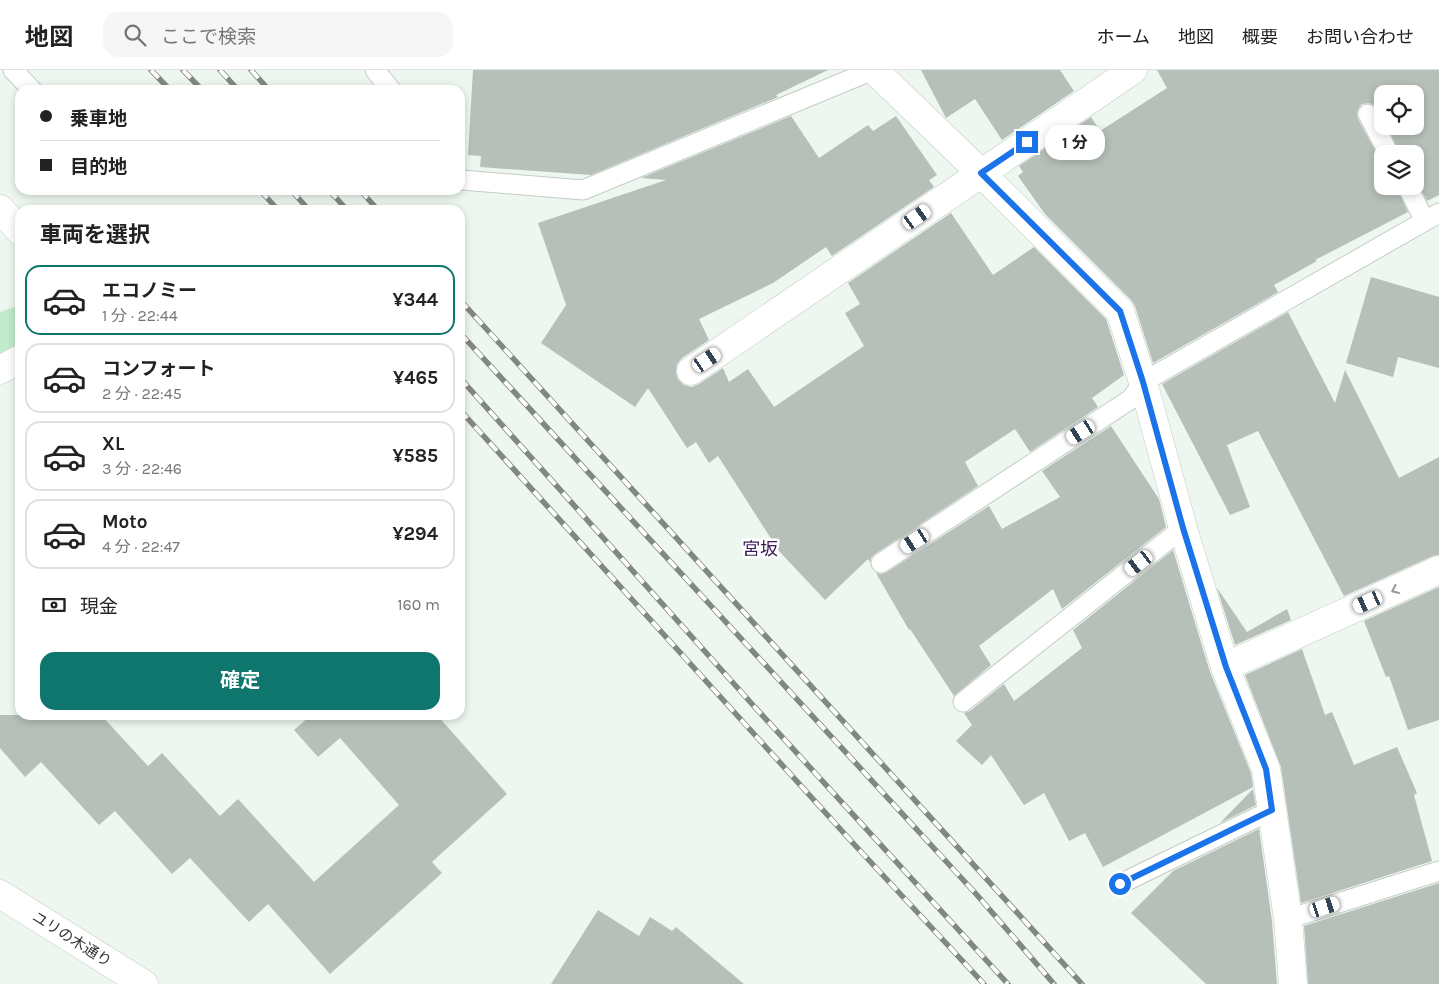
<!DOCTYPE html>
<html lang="ja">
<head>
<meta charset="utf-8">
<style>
  :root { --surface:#fff; --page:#f6f6f6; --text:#222; --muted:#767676; --line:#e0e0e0; --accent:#0f766e }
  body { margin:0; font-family:Karla,"Noto Sans JP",sans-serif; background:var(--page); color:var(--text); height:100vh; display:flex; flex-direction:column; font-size:19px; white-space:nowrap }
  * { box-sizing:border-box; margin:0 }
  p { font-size:16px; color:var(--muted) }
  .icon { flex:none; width:28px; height:28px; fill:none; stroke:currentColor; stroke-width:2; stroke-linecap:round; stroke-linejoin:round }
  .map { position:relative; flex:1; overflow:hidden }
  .drawer { position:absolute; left:15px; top:135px; width:450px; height:515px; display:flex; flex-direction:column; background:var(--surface); border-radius:15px; box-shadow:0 2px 8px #0003 }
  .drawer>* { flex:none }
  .banner { position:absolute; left:15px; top:15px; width:450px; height:110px; border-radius:15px; box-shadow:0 2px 8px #0003; display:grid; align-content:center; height:110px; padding:0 25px; background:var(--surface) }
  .buttons { position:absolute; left:1374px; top:15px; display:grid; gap:10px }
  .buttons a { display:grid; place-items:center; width:50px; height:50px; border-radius:10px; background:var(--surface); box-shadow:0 2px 8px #0003; font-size:25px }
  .end { position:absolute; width:22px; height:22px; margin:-11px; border:6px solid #1a73e8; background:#fff; box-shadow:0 0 0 2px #fff }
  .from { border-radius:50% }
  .bubble { position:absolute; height:35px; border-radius:15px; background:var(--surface); box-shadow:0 2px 8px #0003; font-size:16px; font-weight:700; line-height:35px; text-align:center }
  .car { position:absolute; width:15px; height:30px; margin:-15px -8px; border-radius:6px; box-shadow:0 0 4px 1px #0007; background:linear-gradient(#fff 24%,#345 0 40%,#fff 0 76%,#345 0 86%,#fff 0) }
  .banner b { display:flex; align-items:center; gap:18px; height:48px; font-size:19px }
  .banner b+b { border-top:1px solid var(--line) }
  .banner i { width:12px; height:12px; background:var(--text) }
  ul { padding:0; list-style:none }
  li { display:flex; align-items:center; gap:15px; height:70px; margin:0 10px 8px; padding:0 15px; border:2px solid var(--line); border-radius:15px }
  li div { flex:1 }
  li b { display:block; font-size:19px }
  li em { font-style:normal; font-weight:700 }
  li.current { border-color:var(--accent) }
  li>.icon { width:45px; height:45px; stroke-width:1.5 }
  h2 { padding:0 25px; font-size:22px; line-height:60px }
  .pay { display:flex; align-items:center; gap:12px; height:55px; padding:0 25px; font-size:19px }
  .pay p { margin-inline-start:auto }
  .primary-button { display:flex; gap:10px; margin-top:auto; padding:10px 25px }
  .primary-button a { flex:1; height:58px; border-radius:15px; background:var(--accent); color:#fff; font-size:20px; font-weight:700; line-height:58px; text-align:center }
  header { display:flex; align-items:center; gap:30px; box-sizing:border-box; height:70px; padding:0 25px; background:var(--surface); border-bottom:1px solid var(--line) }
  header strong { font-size:24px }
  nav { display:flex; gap:28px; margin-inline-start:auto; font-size:18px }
  .search { width:350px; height:45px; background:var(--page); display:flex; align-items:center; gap:12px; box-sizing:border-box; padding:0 18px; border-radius:15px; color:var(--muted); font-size:19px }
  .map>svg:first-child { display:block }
  .green { fill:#c0eccb }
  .building { fill:#b6bfb8 }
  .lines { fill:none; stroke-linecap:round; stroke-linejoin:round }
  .service-casing { stroke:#c3ccc5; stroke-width:21 }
  .minor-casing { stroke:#c3ccc5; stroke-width:29 }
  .tertiary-casing { stroke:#c3ccc5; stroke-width:29 }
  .service { stroke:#fff; stroke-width:19 }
  .minor { stroke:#fff; stroke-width:28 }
  .tertiary { stroke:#fff; stroke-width:28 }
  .rail-casing { stroke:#818782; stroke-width:5.5 }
  .rail { stroke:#fff; stroke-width:4; stroke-dasharray:11; stroke-linecap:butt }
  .oneway { stroke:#989a98 }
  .route { stroke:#1a73e8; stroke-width:6 }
  .labels { text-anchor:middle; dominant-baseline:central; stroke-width:5; stroke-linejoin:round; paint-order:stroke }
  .street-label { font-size:15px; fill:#313532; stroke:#fff }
  .quarter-label { font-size:18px; fill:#371c55; stroke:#fff }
</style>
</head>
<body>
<header>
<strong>地図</strong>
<div class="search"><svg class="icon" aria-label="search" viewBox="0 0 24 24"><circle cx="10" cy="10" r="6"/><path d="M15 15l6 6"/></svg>ここで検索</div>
<nav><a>ホーム</a><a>地図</a><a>概要</a><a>お問い合わせ</a></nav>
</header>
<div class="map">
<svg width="1439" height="914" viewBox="0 0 1439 914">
  <rect width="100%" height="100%" fill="#edf6ef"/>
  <path class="green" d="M20 235V273L0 284V242Z"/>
  <path class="building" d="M473 0H828L776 25 778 27 591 105 480 97 481 86 468 85Z
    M921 0H1060L1074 21 1002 70 975 29 946 48Z
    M1157 0H1439V125L1427 131 1415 109V84H1400L1387 56H1415V24H1382V47L1374 35 1369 33 1362 34 1359 38 1357 43 1358 49 1382 93V116H1396L1408 142 1315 190 1317 191 1274 215 1278 222 1153 293 1135 236 1131 230 1045 144 1018 106 1023 102 1019 96 1091 47 1100 61 1167 18Z
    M791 46 819 88 868 55 873 61 896 46 937 105 929 110 934 117 832 186 826 177 773 213 699 249 709 270 682 288 677 294 676 303 678 309 684 315 692 317 699 314 723 298 729 312 748 299 774 337 864 276 845 243 860 234 848 213 951 143 993 205 1034 177 1106 249 1124 305 1092 328 1098 337 1030 382 1015 359 965 392 978 416 875 484 871 488 870 493 868 489 825 530 779 481 718 386 709 393 696 372 687 378 648 318 635 337 541 273 566 235 538 153 666 110 641 108Z
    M1371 207 1439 227V298L1398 287 1393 307 1346 293Z
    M1288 242 1335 333 1345 300 1399 408 1439 387V485L1433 486 1344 526 1258 361 1227 375 1250 437 1230 445 1162 314Z
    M1111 356 1159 429 1166 457 1062 539 1053 519 979 576 991 595 954 626 910 559 909 560 876 503 881 504 887 502 989 436 1002 459 1060 427 1042 401Z
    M1173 480 1210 602 1251 703 1253 717 1103 797 1085 763 1069 771 1044 723 1024 735 991 685 982 695 956 671 972 655 964 643 970 641 1004 614 1014 631 1082 578 1073 560Z
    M1439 517V650L1408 660 1389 606 1386 607 1364 551Z
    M1217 518 1247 562 1287 539 1291 550 1235 575Z
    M1302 579 1325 645 1332 642 1354 695 1397 677 1417 723 1414 725 1432 791 1301 833 1281 697 1245 605Z
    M0 645H101L148 696 162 683 220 746 238 729 314 812 399 735 340 668 318 687 294 660 311 645H437L507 724 432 792 442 803 330 904 268 834 249 852 190 788 172 804 115 741 99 755 41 692 25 707 0 678Z
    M1253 719 1256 735 1220 753Z
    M1259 759 1272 851 1277 914H1206L1131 843 1173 801Z
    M1439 813V914H1308L1304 856Z
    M598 840 639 866 650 847 672 861 676 857 744 914H551Z"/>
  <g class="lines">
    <defs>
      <path id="service" d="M13 0 32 20
        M375 0 391 20
        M1368 44 1389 84
        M460 108 462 110 583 120 873 0
        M1407 116 1425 151 1439 143
        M881 493 1131 329 1143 312 1425 151
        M963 632 1183 458
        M1120 814 1272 740
        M1288 849 1439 801"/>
      <path id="minor" d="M874 0 981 103 1120 241 1143 312 1183 458 1225 597 1266 699 1288 849 1293 914
        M0 139 20 161
        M0 300 20 289
        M691 301 1133 0
        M1225 597 1439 500"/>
      <path id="tertiary" d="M0 824 144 914"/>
    </defs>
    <use href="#service" class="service-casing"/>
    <use href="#minor" class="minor-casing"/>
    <use href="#tertiary" class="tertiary-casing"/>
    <use href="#service" class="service"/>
    <use href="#minor" class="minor"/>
    <use href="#tertiary" class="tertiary"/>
    <defs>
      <path id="rail" d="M151 0 170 20
        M183 0 202 20
        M220 0 238 20
        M251 0 269 20
        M260 120 278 140
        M291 120 309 140
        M329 120 347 140
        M360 120 378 140
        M460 230 1082 914
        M460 263 977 825 1054 914
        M460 308 752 634 1008 914
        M460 340 852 772 984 914"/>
    </defs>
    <use href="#rail" class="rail-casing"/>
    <use href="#rail" class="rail"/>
  </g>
  <defs><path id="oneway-chevron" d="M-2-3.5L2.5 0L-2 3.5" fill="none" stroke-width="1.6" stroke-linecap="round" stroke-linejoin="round" transform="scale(1.25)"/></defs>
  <use class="oneway" href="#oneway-chevron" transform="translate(1395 520) rotate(156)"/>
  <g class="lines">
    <path class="route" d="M1027 72 981 103 1120 241 1143 312 1183 458 1226 597 1266 699 1272 740 1120 814"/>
  </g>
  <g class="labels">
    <g class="street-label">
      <text transform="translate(72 869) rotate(32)">ユリの木通り</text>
    </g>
    <g class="quarter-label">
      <text x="760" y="479">宮坂</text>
    </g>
  </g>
</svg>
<div class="buttons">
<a><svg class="icon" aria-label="locate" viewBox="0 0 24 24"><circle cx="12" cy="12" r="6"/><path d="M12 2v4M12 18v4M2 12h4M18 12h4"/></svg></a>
<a><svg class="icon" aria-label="layers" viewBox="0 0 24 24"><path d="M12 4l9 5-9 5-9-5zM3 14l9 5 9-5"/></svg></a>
</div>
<i class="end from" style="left:1120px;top:814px"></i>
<i class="end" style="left:1027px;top:72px"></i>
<div class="bubble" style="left:1045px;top:55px;width:60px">1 分</div>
<i class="car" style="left:917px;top:147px;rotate:55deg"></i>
<i class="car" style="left:707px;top:290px;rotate:56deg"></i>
<i class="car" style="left:1081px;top:362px;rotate:237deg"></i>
<i class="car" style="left:915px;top:471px;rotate:237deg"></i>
<i class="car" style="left:1139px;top:493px;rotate:232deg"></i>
<i class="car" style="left:1368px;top:532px;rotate:246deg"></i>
<i class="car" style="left:1325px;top:837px;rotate:72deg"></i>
<div class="banner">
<b><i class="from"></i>乗車地</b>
<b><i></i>目的地</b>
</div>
<section class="drawer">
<h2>車両を選択</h2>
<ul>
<li class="current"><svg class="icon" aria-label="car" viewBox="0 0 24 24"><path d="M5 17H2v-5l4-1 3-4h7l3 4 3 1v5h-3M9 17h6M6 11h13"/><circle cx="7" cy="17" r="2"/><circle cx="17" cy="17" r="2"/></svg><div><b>エコノミー</b><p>1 分 · 22:44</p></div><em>¥344</em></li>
<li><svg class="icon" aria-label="car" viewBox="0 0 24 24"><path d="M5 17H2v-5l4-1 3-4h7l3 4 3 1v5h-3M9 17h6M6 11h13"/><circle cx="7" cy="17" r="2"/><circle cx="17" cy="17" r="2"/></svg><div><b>コンフォート</b><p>2 分 · 22:45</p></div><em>¥465</em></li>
<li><svg class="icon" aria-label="car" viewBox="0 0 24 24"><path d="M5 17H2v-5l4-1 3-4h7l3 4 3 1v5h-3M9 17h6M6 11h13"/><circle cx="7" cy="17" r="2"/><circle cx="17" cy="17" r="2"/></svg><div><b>XL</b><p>3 分 · 22:46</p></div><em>¥585</em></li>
<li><svg class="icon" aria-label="car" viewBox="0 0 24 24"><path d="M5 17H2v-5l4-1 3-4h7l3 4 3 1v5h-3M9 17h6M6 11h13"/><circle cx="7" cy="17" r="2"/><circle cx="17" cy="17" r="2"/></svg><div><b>Moto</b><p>4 分 · 22:47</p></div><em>¥294</em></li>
</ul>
<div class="pay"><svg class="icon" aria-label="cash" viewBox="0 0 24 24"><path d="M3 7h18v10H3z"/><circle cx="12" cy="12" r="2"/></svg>現金<p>160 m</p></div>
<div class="primary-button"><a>確定</a></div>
</section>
</div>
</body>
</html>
